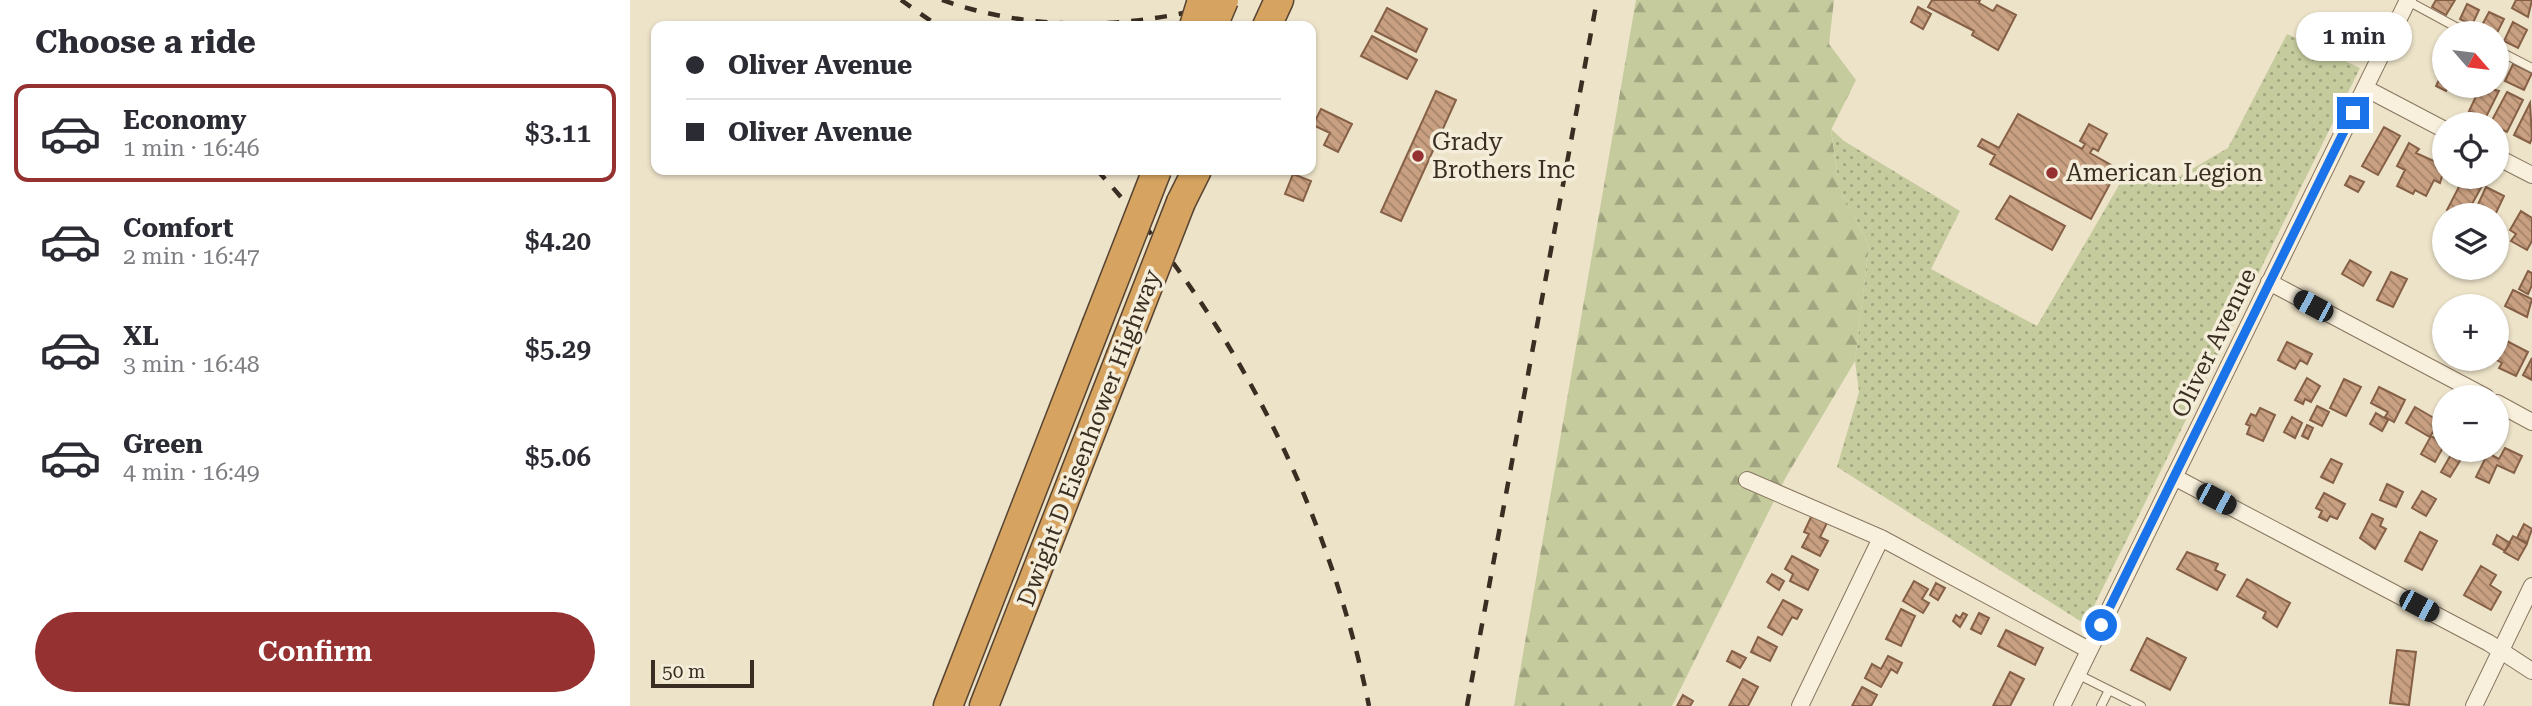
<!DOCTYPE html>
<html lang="en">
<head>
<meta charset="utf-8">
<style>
  :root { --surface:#fff; --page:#f7f7f7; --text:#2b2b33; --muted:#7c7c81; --line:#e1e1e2; --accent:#953231 }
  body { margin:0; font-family:"Roboto Serif",serif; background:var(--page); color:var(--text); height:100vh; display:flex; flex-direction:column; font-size:26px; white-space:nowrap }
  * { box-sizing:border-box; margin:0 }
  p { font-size:23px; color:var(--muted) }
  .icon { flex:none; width:38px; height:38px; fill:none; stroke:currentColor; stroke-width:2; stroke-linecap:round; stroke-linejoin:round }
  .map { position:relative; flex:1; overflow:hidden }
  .side { display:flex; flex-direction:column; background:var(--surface); width:630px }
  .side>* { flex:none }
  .hud { position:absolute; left:21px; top:21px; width:665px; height:154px; border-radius:14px; box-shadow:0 2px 5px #0004; display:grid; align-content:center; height:154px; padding:0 35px; background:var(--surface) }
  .needle { width:46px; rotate:118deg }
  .buttons { position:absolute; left:1802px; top:21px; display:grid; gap:14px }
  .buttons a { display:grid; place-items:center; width:77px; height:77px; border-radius:50%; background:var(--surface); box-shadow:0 2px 5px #0004; font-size:35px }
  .scale { position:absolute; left:21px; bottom:18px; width:103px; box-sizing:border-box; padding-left:7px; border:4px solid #3a2d21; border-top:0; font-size:19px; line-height:24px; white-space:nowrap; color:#3a2d21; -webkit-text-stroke:5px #f4edd9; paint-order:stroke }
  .end { position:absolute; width:32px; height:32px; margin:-16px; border:9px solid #1a73e8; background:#fff; box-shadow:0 0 0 4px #fff }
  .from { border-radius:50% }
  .bubble { position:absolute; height:49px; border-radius:24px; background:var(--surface); box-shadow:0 2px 5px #0004; font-size:23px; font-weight:600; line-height:49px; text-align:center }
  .car { position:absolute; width:21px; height:42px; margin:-21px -10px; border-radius:9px; box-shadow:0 0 5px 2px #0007; background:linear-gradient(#222 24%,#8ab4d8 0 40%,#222 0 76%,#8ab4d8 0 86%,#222 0) }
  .hud b { display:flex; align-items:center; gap:24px; height:66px; font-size:26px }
  .hud b+b { border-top:2px solid var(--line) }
  .hud i { width:18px; height:18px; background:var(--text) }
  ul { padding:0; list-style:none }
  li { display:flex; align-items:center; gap:21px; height:98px; margin:0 14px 10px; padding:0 21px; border:4px solid transparent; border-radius:14px }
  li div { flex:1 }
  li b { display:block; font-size:26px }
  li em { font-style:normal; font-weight:600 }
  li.active { border-color:var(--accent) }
  li>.icon { width:63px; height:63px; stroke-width:1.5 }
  h2 { padding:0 35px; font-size:32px; line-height:84px }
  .cta { display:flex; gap:14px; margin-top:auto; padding:14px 35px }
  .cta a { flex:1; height:80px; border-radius:42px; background:var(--accent); color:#fff; font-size:28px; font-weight:600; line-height:80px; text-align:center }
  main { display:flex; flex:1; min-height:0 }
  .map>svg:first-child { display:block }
  .grass { fill:url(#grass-dots) }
  .forest { fill:url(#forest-firs) }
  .building { fill:url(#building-back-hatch); stroke:#866046; stroke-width:2 }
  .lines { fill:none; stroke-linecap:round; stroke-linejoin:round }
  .lane-casing { stroke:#88755f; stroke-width:10 }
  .street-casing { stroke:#88755f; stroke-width:18 }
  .highway-casing { stroke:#574432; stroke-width:31 }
  .lane { stroke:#f8f0dc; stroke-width:8 }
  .street { stroke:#f8f0dc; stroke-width:16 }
  .highway { stroke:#d6a460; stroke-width:28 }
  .rail { stroke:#3a2d21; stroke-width:4.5; stroke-dasharray:12 12; stroke-linecap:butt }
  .highway-bridge-casing { stroke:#574432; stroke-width:31; stroke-linecap:butt }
  .highway-bridge { stroke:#d6a460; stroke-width:28 }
  .route { stroke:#1a73e8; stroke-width:9 }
  .poi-dot { fill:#953231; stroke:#f4edd9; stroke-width:2.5 }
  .labels { text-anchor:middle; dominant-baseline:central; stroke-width:7; stroke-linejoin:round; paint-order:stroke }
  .poi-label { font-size:24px; fill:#3a2d21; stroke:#f4edd9; text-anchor:start }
  .street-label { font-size:24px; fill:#3a2d21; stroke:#f4edd9 }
</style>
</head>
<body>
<main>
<section class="side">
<h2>Choose a ride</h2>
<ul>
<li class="active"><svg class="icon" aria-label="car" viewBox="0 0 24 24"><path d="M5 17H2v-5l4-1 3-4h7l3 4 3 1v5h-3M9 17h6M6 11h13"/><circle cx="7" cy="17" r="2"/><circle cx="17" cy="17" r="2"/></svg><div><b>Economy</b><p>1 min · 16:46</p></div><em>$3.11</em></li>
<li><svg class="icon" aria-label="car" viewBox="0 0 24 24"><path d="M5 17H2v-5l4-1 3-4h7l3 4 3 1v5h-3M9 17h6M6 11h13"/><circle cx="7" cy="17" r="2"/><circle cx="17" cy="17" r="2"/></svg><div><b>Comfort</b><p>2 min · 16:47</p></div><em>$4.20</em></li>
<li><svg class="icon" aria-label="car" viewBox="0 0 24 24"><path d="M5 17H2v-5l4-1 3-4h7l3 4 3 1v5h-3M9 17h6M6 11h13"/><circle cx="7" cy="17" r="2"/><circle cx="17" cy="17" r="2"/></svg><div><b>XL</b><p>3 min · 16:48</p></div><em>$5.29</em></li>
<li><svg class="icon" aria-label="car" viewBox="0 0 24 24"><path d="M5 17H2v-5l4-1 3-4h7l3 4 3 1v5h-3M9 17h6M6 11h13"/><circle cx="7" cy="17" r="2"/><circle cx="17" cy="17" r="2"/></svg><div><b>Green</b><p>4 min · 16:49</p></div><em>$5.06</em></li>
</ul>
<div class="cta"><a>Confirm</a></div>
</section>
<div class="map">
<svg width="1902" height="706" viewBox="0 0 1902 706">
  <defs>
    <pattern id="grass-dots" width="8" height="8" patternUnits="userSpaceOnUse" patternTransform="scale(1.75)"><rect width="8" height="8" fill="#c5cb9d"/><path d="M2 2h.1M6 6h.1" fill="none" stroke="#a1a580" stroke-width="1.8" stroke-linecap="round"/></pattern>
    <pattern id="forest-firs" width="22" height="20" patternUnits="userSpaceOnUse" patternTransform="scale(1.75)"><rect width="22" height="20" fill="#c5cb9d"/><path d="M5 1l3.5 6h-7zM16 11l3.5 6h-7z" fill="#a1a580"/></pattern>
    <pattern id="building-back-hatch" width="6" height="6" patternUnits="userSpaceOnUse" patternTransform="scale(1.75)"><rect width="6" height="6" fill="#c9a081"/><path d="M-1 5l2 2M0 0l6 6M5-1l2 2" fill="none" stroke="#a48369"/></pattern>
  </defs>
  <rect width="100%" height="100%" fill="#ede3c9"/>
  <path class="grass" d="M1657 34 1730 68 1455 624 1207 467 1229 392 1225 361 1239 245 1209 187 1201 129 1214 141 1330 211 1301 269 1407 326 1499 168 1545 179 1598 148Z"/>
  <path class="forest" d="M1006 0H1204L1199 44 1226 80 1201 130 1209 187 1239 245 1225 361 1156 477 1042 706H884Z"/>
  <path class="building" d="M1302 0H1350L1349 3 1363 11 1367 5 1386 15 1368 50 1342 35 1344 31 1298 7Z
    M1806 0H1825L1816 15 1802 7Z
    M1886 0H1902L1898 17 1882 8Z
    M1837 4 1849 10 1842 25 1830 19Z
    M1288 7 1301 14 1293 29 1281 22Z
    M757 8 797 29 786 52 745 31Z
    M1859 12 1874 19 1867 33 1851 27Z
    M1883 22 1897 30 1888 48 1874 41Z
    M742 36 787 60 777 79 731 56Z
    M1867 54 1875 58 1867 74Z
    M1883 64 1902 73 1894 90 1875 81Z
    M1815 68V86H1819L1816 91 1806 86Z
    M1851 86 1869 91 1855 119 1839 111Z
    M806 91 826 100 771 221 751 212Z
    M1877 92 1893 100 1877 132 1867 127V124H1860Z
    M1900 103 1902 138 1900 143 1884 135Z
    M691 109 722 124 708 152 694 145 700 133 683 125Z
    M1388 114 1452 149 1455 144 1450 141 1459 124 1477 134 1468 151 1463 148 1460 153 1488 169 1461 219 1360 164 1365 155 1348 146 1352 139 1369 148Z
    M1754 127 1770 136 1748 175 1732 166Z
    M1779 143 1789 149 1786 153 1815 166 1810 183 1804 180 1796 196 1785 190 1783 194 1767 186 1775 170 1767 166Z
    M663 174 681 181 673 201 655 194Z
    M1720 176 1734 182 1728 192 1715 185Z
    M1834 177 1853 184 1836 215H1827L1817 210Z
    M1856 187 1874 196 1865 215H1843Z
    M1380 196 1435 226 1422 250 1366 219Z
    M1891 211 1902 218V241L1897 250 1881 241 1886 234 1880 230Z
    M1867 228 1877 234 1867 251Z
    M1720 260 1741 272 1733 286 1712 274Z
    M1898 271 1902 273V285L1898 294 1889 289Z
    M1761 272 1777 279 1763 307 1747 300Z
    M1883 290 1902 299 1897 317 1875 306Z
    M1867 336 1898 352 1886 376 1869 368 1872 363 1865 359H1867Z
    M1657 342 1682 354 1677 364 1670 360 1665 369 1648 360Z
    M1902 358V380L1893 375Z
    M1677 378 1690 386 1681 402 1675 399 1673 404 1665 400Z
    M1714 379 1731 387 1716 416 1700 408Z
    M1749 387 1775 400 1764 422 1755 417 1758 412 1741 403Z
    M1687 406 1699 412 1692 426 1680 420Z
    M1785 407 1809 421 1800 437 1776 423Z
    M1630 408 1645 415 1633 441 1617 434 1620 426 1616 424 1621 414 1626 416Z
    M1746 413 1758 420 1752 431 1740 424Z
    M1662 417 1672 423 1665 438 1654 432Z
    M1677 425 1683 428 1678 439 1672 436Z
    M1801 436 1815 444 1805 462 1791 454Z
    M1875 448 1892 456 1884 473 1867 465 1859 483 1846 477 1858 453 1869 459Z
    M1823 451 1833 456 1820 477 1811 472Z
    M1701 459 1712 464 1703 483 1691 477Z
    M1757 484 1773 492 1766 507 1750 500Z
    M1792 491 1806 499 1796 516 1782 508Z
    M1694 493 1715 504 1707 519 1700 516 1697 521 1689 517 1692 511 1686 508Z
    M1742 514 1753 519 1750 526 1756 529 1745 549 1730 538Z
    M1182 515 1197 523 1190 537 1198 541 1190 556 1172 547 1179 534 1174 532Z
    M1894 524 1902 529 1897 543 1887 538Z
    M1790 532 1807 541 1792 570 1775 561Z
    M1867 535 1880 543 1875 551 1863 544Z
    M1883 536 1897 544 1888 560 1874 552Z
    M1557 552 1588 564 1585 570 1595 575 1587 590 1547 569Z
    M1162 556 1188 570 1178 590 1160 581 1163 574 1155 569Z
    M1851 566 1866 575 1860 585 1871 592 1861 610 1834 595Z
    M1142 574 1154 581 1149 590 1137 582Z
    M1617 579 1660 603 1647 627 1633 618 1636 612 1607 596Z
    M1284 581 1298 589 1292 599 1299 603 1293 613 1273 601Z
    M1306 583 1315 588 1308 600 1300 595Z
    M1153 600 1172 610 1167 619 1162 617 1152 635 1138 627Z
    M1271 609 1285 616 1271 646 1256 639Z
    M1333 613 1337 615 1330 627 1323 621 1326 615 1330 618Z
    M1349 613 1359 618 1351 634 1341 629Z
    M1376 630 1413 648 1405 665 1368 646Z
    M1128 637 1147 647 1140 661 1121 652Z
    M1517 638 1556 658 1540 690 1501 670Z
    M1767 650 1786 652 1779 705 1760 703Z
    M1102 651 1116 658 1110 668 1097 661Z
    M1258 656 1272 663 1267 673 1261 669 1251 687 1235 678 1242 664 1251 669Z
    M1380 672 1394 679 1380 706H1363Z
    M1113 679 1128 687 1118 706H1099Z
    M1232 687 1247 695 1241 706H1222Z
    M1053 695 1063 701 1060 706H1047Z"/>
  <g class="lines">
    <defs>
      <path id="lane" d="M1778 1 1837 33
        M1867 50 1902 68
        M1447 674 1511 706
        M1471 706 1479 690"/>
      <path id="street" d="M1735 88 1815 130
        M1867 157 1902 175
        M1639 282 1856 397
        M1867 403 1902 422
        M1544 477 1859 643 1902 671
        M1117 480 1251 538 1459 650
        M1170 706 1251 538
        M1432 706 1778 0
        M1844 706 1902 586"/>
      <path id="highway" d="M637 26 649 0
        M551 202 567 170
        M318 706 466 326
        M354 706 490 358"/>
    </defs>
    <use href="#lane" class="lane-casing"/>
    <use href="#street" class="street-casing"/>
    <use href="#highway" class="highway-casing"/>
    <use href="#lane" class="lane"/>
    <use href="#street" class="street"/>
    <use href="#highway" class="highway"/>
    <path class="rail" d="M271 0 308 26
      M312 0C409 34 507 29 605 0
      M467 170C605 321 698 506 739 706
      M837 706 967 0"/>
    <defs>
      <path id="highway-bridge" d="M564 26 572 0
        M583 26 594 0
        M466 326 527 170
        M490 358 551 202"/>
    </defs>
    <use href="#highway-bridge" class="highway-bridge-casing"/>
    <use href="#highway-bridge" class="highway-bridge"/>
  </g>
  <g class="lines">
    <path class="route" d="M1471 625 1723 113"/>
  </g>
  <g class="poi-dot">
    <circle cx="788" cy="156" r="7"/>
    <circle cx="1422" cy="173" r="7"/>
  </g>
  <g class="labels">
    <g class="poi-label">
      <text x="802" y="142">Grady<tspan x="802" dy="28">Brothers Inc</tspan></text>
      <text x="1436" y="173">American Legion</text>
    </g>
    <g class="street-label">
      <text transform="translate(1584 343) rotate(-64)">Oliver Avenue</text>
      <text transform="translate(459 438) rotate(-69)">Dwight D Eisenhower Highway</text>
    </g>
  </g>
</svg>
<div class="buttons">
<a><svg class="needle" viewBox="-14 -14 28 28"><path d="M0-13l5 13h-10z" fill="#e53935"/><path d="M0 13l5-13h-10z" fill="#7c7c81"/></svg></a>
<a><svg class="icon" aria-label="locate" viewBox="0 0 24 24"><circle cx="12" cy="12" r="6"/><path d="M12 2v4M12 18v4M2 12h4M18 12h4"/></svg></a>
<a><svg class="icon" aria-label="layers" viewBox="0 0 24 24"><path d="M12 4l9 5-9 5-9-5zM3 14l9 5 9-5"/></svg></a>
<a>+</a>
<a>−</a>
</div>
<div class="scale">50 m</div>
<i class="end from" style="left:1471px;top:625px"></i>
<i class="end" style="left:1723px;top:113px"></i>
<div class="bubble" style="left:1666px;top:12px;width:116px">1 min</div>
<i class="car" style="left:1683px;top:306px;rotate:298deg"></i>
<i class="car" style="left:1586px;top:499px;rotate:118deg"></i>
<i class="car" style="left:1789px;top:606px;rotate:118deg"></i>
<div class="hud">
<b><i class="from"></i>Oliver Avenue</b>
<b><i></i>Oliver Avenue</b>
</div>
</div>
</main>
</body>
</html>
